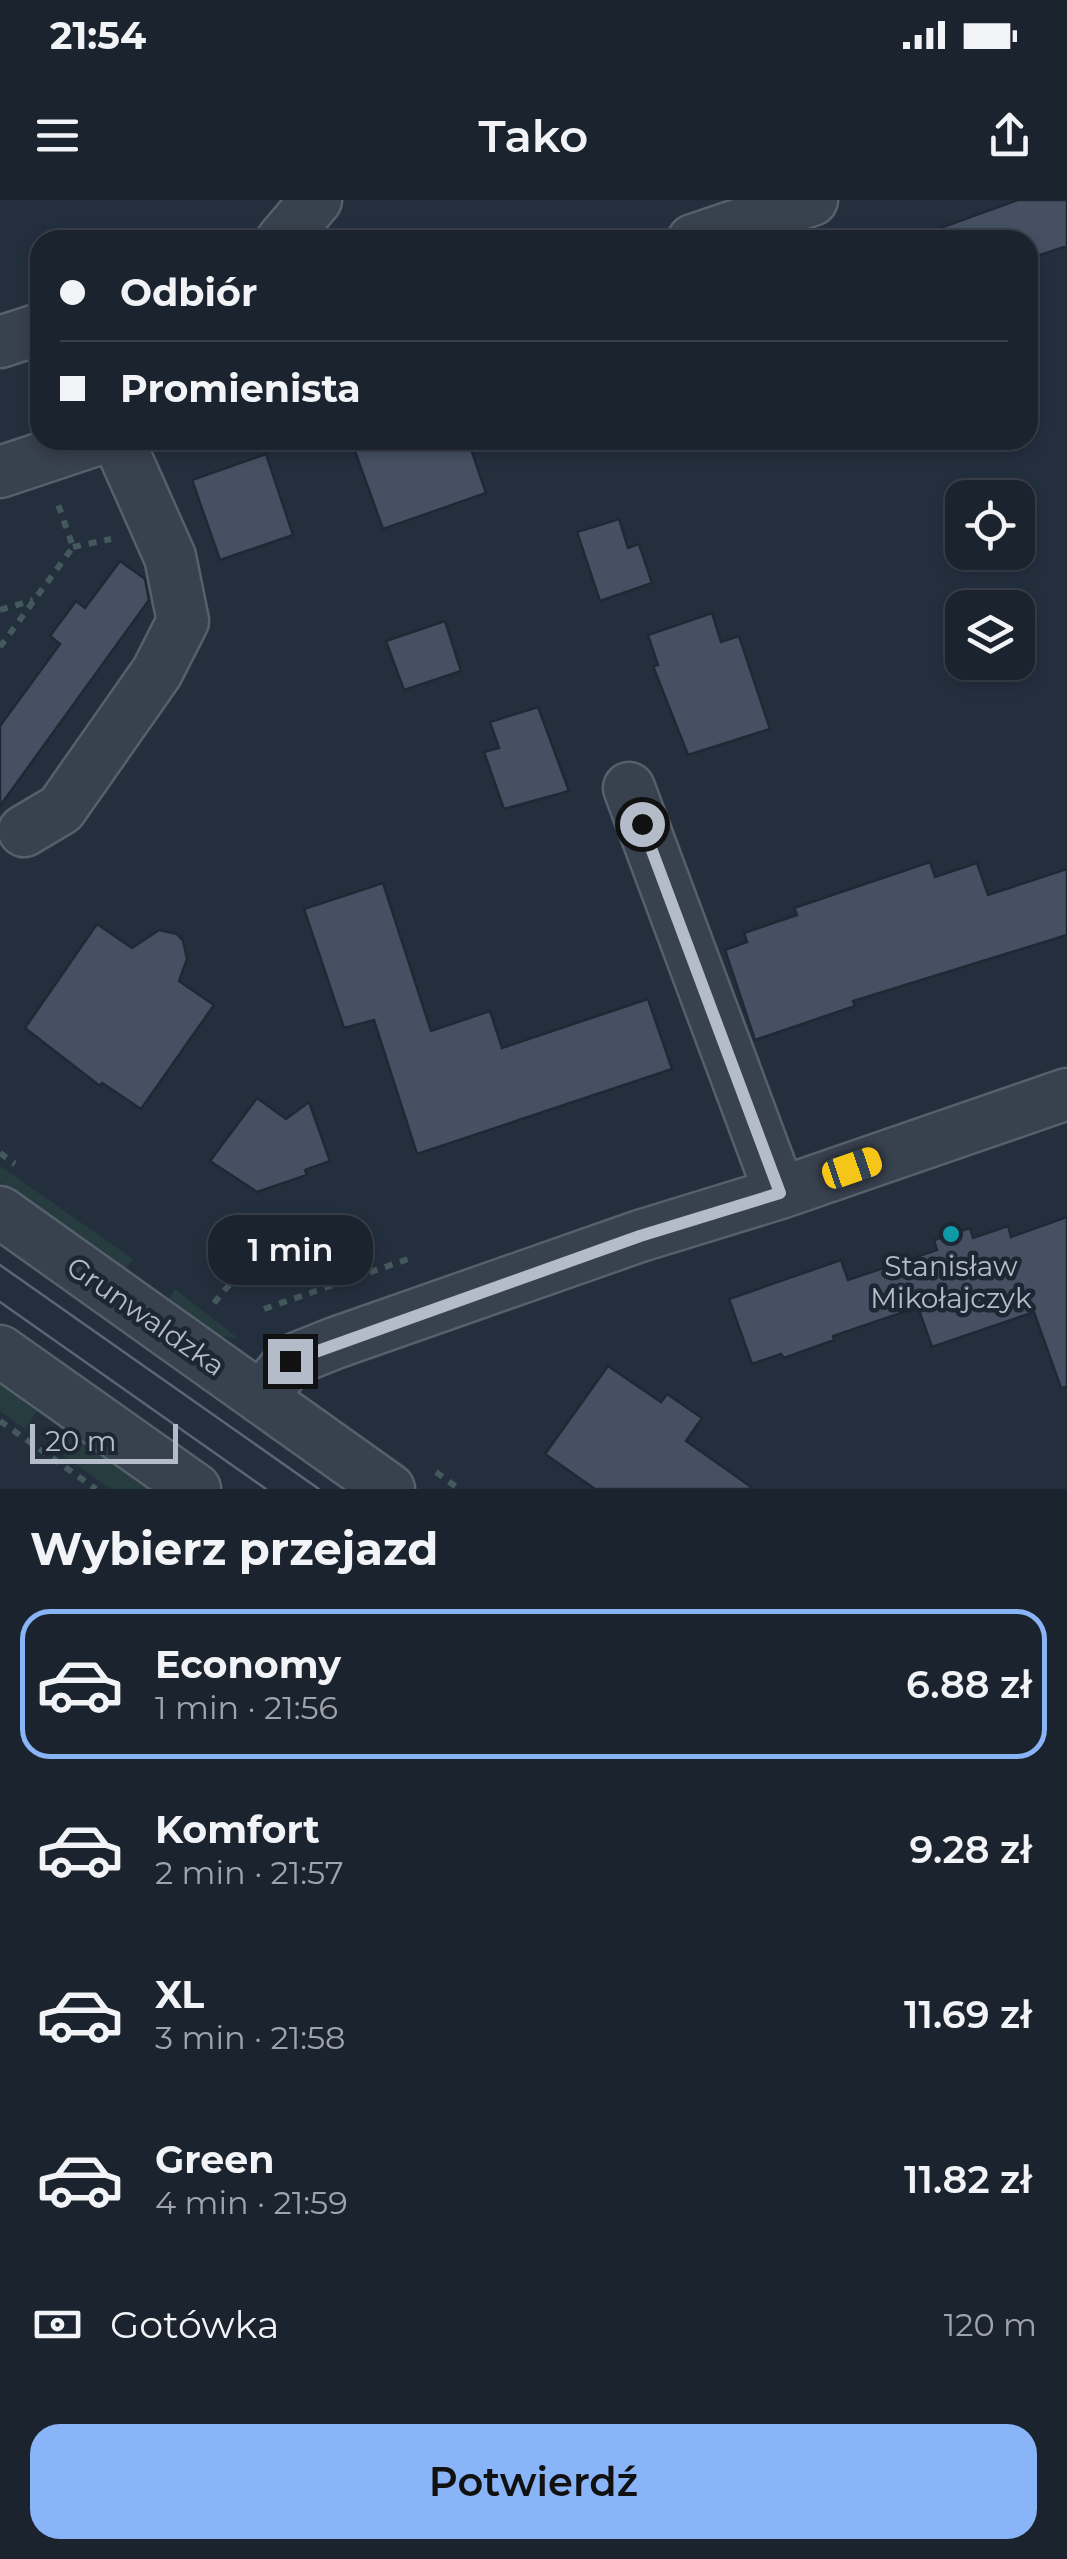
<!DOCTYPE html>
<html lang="pl">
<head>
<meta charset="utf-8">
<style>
  :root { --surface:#1b232e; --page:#282f3a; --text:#f1f3f6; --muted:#a0a4aa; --line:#39404a; --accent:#8ab4f8 }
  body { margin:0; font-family:Montserrat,sans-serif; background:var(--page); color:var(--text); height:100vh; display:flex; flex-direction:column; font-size:38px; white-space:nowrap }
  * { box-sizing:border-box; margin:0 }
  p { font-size:32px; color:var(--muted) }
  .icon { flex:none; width:55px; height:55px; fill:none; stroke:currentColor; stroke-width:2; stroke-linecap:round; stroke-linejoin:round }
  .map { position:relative; height:1289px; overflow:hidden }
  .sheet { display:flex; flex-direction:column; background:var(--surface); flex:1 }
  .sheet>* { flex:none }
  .hud { position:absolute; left:30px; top:30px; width:1008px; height:220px; border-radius:30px; box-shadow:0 5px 15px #0003,0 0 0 2px var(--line); display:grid; align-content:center; height:220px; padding:0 30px; background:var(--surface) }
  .tools { position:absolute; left:945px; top:280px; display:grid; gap:20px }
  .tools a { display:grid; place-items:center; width:90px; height:90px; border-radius:20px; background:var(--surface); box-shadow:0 5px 15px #0003,0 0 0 2px var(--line); font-size:50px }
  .scale { position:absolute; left:30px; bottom:25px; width:148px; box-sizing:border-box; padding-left:10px; border:5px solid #b4bcc9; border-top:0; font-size:28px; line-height:35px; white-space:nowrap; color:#b4bcc9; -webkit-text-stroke:8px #1d2633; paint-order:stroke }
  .end { position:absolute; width:45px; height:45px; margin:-22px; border:12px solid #b4bcc9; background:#111; box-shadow:0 0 0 5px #111 }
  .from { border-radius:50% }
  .bubble { position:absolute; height:70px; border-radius:30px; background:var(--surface); box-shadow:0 5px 15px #0003,0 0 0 2px var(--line); font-size:32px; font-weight:600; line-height:70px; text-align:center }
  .car { position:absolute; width:30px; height:60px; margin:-30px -15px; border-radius:12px; box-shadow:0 0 8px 2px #0007; background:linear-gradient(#f5c518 24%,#345 0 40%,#f5c518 0 76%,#345 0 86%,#f5c518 0) }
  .hud b { display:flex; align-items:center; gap:35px; height:95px; font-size:38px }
  .hud b+b { border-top:2px solid var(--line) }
  .hud i { width:25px; height:25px; background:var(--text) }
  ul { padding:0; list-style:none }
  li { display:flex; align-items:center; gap:30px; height:150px; margin:0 20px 15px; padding:0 10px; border:5px solid transparent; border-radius:30px }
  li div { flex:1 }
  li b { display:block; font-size:38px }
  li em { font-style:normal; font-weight:600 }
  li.active { border-color:var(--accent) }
  li>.icon { width:90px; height:90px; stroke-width:1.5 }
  h2 { padding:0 30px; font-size:45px; line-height:120px }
  .pay { display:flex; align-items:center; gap:25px; height:110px; padding:0 30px; font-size:38px }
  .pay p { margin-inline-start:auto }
  .cta { display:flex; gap:20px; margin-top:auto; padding:20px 30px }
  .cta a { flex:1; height:115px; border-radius:30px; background:var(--accent); color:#111; font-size:40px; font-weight:600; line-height:115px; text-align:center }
  .status { display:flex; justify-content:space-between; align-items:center; height:70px; padding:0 50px; background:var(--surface); direction:ltr }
  .status svg { height:28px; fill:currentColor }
  header { display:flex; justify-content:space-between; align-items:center; height:130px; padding:0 30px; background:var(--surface); font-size:45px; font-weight:600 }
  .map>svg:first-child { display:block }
  .green { fill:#263c3f }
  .building { fill:#455162; stroke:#1f2835; stroke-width:2.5 }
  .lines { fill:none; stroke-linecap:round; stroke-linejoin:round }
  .minor-casing { stroke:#565f6c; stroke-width:55 }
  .path { stroke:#44595c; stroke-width:6; stroke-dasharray:8 8; stroke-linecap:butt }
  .minor { stroke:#38414e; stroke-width:50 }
  .tram { stroke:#5a6575; stroke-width:2.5 }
  .route { stroke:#b4bcc9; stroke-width:12 }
  .culture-dot { fill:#0f9aa8; stroke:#1d2633; stroke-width:4 }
  .labels { text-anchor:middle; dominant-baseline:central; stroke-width:9; stroke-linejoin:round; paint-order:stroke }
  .poi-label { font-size:28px; fill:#b4bcc9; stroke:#1d2633 }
  .street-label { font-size:28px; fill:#b4bcc9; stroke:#1d2633 }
</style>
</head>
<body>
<div class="status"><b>21:54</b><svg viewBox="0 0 49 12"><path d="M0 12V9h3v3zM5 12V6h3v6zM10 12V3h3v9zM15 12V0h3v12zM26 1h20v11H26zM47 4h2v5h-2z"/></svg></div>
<header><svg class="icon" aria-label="menu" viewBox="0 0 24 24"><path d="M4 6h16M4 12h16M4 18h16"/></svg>Tako<svg class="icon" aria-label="share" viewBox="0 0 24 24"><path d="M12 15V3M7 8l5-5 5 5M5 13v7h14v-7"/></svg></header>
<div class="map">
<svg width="1067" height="1289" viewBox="0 0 1067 1289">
  <rect width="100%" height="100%" fill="#242f3e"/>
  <path class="green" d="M0 966 133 1059 125 1070 0 982Z
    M175 1089 239 1139 219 1136 168 1100Z
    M0 1183 38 1210 25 1229 0 1211Z
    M68 1230 151 1289H111L54 1249Z"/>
  <path class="building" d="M1018 0H1067V46L1028 59V40H922L921 35Z
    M351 240H468L486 293 383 329Z
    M266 254 293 335 220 360 192 280Z
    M619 319 628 348 639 344 652 383 600 401 577 332Z
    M120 361 145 379 149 400 0 606V526L60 444 50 436 76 401 85 408Z
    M712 413 721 442 739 436 770 529 688 555 653 466 658 465 648 435Z
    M445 421 461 471 404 490 386 441Z
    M538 507 569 591 504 609 484 552 499 548 490 522Z
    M930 662 935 677 977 663 988 695 1067 669V735L853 801 855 806 755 840 725 750 747 742 744 733 797 715 794 708Z
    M383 683 431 831 490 811 502 848 648 799 672 869 417 954 374 820 344 828 304 709Z
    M97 724 132 748 159 730 177 734 183 741 187 759 179 781 214 805 141 909 102 883 100 886 25 828Z
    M257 898 286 919 309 902 330 961 305 970 307 975 257 992 210 961Z
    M1067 1017V1187L1061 1188 1034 1112 932 1147 918 1107 833 1136 834 1140 784 1158 781 1154 752 1164 729 1099 841 1060 848 1080 937 1050 934 1040 970 1028 973 1038 1008 1026 1011 1037Z
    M608 1166 661 1202 667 1194 702 1218 686 1241 754 1289H595L545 1254Z"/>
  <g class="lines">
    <defs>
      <path id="minor" d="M282 40 316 0
        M693 40 812 0
        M0 142 40 129
        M0 272 96 240
        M629 588 780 993
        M24 631 61 609 157 472 183 421 170 357 118 240
        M0 1012 389 1289
        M0 1151 195 1289
        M261 1198 290 1161 335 1143 640 1036 780 993 1067 894"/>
    </defs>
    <use href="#minor" class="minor-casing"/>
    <path class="path" d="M73 347 111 339
      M0 410 33 400
      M0 447 73 347 58 304
      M0 953 15 964
      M214 1103C219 1098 224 1089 231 1084 255 1069 303 1077 329 1085
      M264 1109 414 1057
      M0 1221 96 1289
      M436 1272 459 1289"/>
    <use href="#minor" class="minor"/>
    <path class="tram" d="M0 1065 319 1289
      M0 1102 266 1289"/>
  </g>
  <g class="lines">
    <path class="route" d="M290 1161 640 1036 780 993 642 624"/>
  </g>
  <circle class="culture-dot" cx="951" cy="1034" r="10"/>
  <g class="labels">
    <g class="poi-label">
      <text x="951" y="1066">Stanisław<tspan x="951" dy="32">Mikołajczyk</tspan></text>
    </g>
    <g class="street-label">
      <text transform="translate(146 1116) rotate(35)">Grunwaldzka</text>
    </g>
  </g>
</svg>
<div class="tools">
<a><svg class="icon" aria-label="locate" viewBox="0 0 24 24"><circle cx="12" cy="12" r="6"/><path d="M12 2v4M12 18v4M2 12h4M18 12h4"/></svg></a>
<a><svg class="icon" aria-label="layers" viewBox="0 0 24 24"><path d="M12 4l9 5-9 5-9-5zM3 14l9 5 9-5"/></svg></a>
</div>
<div class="scale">20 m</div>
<i class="end from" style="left:642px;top:624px"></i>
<i class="end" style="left:290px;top:1161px"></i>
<div class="bubble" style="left:208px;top:1015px;width:165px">1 min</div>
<i class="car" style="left:852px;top:968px;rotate:71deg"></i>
<div class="hud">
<b><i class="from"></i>Odbiór</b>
<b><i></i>Promienista</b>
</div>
</div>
<section class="sheet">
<h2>Wybierz przejazd</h2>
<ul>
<li class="active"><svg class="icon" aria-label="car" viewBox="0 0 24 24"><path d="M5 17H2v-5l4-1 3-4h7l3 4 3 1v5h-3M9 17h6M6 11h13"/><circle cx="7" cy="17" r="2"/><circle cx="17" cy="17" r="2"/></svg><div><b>Economy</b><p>1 min · 21:56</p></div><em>6.88 zł</em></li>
<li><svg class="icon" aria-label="car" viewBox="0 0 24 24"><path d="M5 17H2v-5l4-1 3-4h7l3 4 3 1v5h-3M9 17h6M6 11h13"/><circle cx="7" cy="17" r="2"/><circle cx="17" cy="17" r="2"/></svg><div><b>Komfort</b><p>2 min · 21:57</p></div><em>9.28 zł</em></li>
<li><svg class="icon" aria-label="car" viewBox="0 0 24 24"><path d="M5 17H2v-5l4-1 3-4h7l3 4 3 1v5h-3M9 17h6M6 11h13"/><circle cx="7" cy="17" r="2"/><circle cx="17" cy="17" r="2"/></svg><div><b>XL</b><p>3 min · 21:58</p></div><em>11.69 zł</em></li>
<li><svg class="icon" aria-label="car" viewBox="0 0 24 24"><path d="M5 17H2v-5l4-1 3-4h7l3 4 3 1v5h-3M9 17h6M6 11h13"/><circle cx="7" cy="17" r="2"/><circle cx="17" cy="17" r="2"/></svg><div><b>Green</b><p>4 min · 21:59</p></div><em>11.82 zł</em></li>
</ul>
<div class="pay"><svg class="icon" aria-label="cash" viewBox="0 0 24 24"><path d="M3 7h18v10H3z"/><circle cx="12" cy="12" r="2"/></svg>Gotówka<p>120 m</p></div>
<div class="cta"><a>Potwierdź</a></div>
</section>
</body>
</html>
